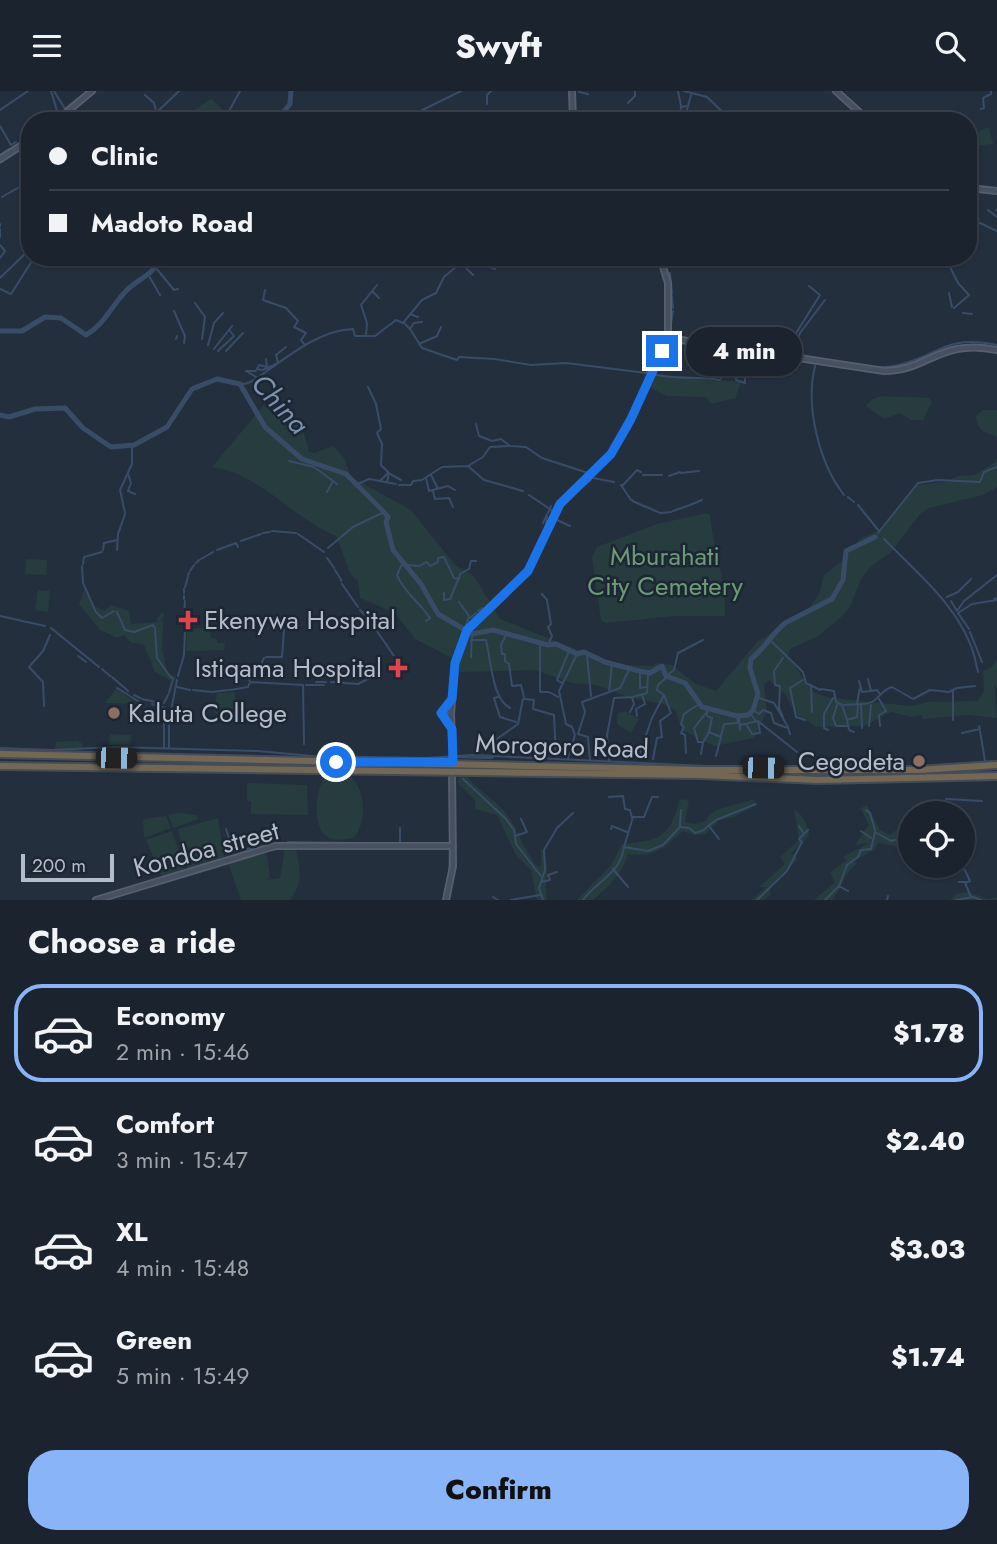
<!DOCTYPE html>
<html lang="en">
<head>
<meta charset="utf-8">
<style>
  :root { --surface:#1b232e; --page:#282f3a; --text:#f1f3f6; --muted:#a0a4aa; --line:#39404a; --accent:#8ab4f8 }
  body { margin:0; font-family:Jost,sans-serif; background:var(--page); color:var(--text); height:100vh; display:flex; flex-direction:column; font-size:26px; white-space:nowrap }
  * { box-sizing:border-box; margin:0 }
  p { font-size:23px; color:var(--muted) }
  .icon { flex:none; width:38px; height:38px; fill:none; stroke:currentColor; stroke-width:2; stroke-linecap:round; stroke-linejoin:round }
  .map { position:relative; height:809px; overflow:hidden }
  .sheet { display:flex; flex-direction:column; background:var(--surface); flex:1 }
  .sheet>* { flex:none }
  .guide { position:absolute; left:21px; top:21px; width:956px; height:154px; border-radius:28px; box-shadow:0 2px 5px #0004,0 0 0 2px var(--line); display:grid; align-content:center; height:154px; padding:0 28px; background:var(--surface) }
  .buttons { position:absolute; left:898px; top:710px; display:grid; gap:14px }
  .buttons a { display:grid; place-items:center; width:77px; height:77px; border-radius:50%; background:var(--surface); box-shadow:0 2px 5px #0004,0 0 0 2px var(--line); font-size:35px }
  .scale { position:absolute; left:21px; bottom:18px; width:93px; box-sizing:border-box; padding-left:7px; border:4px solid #b4bcc9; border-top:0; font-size:19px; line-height:24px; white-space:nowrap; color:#b4bcc9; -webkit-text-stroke:5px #1d2633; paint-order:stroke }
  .end { position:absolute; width:32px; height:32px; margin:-16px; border:9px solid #1a73e8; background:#fff; box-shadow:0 0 0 4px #fff }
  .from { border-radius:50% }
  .bubble { position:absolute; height:49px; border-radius:24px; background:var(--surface); box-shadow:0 2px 5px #0004,0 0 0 2px var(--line); font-size:23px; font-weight:800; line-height:49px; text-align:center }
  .car { position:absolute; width:21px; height:42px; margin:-21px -10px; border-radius:9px; box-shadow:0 0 5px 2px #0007; background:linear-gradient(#222 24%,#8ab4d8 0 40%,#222 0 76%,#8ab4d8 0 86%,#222 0) }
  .guide b { display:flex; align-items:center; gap:24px; height:66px; font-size:26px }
  .guide b+b { border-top:2px solid var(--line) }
  .guide i { width:18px; height:18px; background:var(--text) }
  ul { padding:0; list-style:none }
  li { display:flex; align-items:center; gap:21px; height:98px; margin:0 14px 10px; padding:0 14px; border:4px solid transparent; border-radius:28px }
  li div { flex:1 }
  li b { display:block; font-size:26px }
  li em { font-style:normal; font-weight:800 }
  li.selected { border-color:var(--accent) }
  li>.icon { width:63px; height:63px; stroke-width:1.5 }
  h2 { padding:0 28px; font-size:32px; line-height:84px }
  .primary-button { display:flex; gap:14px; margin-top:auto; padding:14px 28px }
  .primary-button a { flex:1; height:80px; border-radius:28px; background:var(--accent); color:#111; font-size:28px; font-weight:800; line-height:80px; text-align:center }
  header { display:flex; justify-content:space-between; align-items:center; height:91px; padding:0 28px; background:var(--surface); font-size:32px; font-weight:800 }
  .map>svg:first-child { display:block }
  .green { fill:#263c3f }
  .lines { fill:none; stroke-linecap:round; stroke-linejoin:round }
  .stream { stroke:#394c67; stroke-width:2 }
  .river { stroke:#394c67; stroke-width:5 }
  .secondary-casing { stroke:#565f6c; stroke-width:8 }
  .highway-casing { stroke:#434c59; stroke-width:10 }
  .secondary { stroke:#465061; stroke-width:4.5 }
  .highway { stroke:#746855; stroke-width:6 }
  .route { stroke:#1a73e8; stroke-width:9 }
  .health-dot { fill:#e0444e; stroke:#1d2633; stroke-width:2.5 }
  .education-dot { fill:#8d6e63; stroke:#1d2633; stroke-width:2.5 }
  .labels { text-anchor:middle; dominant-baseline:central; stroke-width:5; stroke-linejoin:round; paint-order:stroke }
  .park-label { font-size:26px; fill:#6b9a76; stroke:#1d2633 }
  .poi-label { font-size:26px; fill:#b4bcc9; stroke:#1d2633; text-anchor:start }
  .street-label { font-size:26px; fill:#b4bcc9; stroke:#1d2633 }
  .water-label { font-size:28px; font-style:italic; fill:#7c92b1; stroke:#1d2633 }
</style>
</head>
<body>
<header><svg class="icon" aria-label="menu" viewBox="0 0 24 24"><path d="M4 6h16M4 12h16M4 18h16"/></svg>Swyft<svg class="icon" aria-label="search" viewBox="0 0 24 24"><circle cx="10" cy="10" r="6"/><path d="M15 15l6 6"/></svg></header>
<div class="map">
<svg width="997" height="809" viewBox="0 0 997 809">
  <rect width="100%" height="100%" fill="#242f3e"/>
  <path class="green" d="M211 8 228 23 229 30H177Z
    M989 36 993 53 974 55 972 43Z
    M655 284 741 291 735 307 711 313 706 306 667 305 649 296Z
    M881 305 929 307 932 311 923 329H911L900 322 884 328 866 315 871 309Z
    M264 314 275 325 294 324 303 339 309 361 315 362 333 355 344 367 351 386 411 419 455 474 474 485 500 528 616 574 654 575 655 572 672 574 694 592 716 600 758 550 808 519 819 503 824 484 843 469 860 448 882 438 916 394 945 391 958 385 974 384 997 370V396L983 404 929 417 920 423 891 461 870 476 861 488 850 516 841 526 818 545 790 558 788 564 809 596 815 602 831 607 911 615 928 611 978 610 984 600 983 580 992 576 997 569V598L994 593 997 627 968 624 923 628 921 624 912 626 891 621 864 635 817 636 796 623 785 603 769 589 764 594 767 620 754 647 714 655 682 639 676 620 664 613 631 607 596 594 572 592 535 579 460 581 456 569 415 548 395 522 360 507 358 490 351 484 336 445C292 427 261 383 212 376Z
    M983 319H997V346C985 341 977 340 976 325Z
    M707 422 710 424C713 459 727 490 725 525H675L606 532 601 529 592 466 597 456 657 433Z
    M26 468 47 469 46 484 25 483Z
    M38 499 50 500 48 521 35 519Z
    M84 499 93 514 104 520 111 514 129 520 131 533 158 531 156 528 162 521 165 524 160 530H163L162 558 167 581 177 587 173 591 155 581 144 554 130 551 124 544 117 547 100 539 79 513Z
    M198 537 209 538 211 547 217 548V552H225L224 559 186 560 187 539Z
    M116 598 138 613 105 612Z
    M235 601V623L217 624 214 620 217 602Z
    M625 620 639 628 631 642 617 633 618 622Z
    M110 643 131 644 130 655 109 654Z
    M77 650 83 653 81 662 54 663 56 651Z
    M458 684H466C478 701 498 709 510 728 520 744 525 761 538 776L541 775V756C553 778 543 787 547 809H537L531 779 516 764 497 724 475 718V709L458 692Z
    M326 685 351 686C366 700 367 731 354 747 345 748 335 751 326 745 312 735 315 697 326 685Z
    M247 692 307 694 308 724 251 723V710H247Z
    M682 708 689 710 685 731 694 733 706 730C712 714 740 715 753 708L756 714 734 726 719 729 706 743 695 744 683 740C663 757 656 767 628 763 623 782 608 796 593 809H577L612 773 622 753C657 750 670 748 679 710Z
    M867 714 880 739 890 744 905 732 909 736 907 746 896 755 878 752 874 759 854 770 857 773C844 780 843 798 832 808L837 809H814L835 791 830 781 847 769 843 766 869 752 855 754 869 734 861 718 853 721Z
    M794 718C803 723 808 735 809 745L791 762 798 768 770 795V804L764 809H751L767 796H759L785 773 780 766 799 749Z
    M180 722 196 724 199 728 173 737 168 724Z
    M166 725 171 737 144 747 143 728Z
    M218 727 224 766 187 778 178 738Z
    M172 740 185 778 162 786 146 749Z
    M285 756 296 760C301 781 303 791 290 809H241L228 772 267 762 270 788 260 790 280 787Z
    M967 801 989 808 997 806V809H950L957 803Z"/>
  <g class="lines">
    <path class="stream" d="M54 0 65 18 78 7
      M678 0 681 15
      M684 0 707 6 732 30
      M579 1 588 3
      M145 4 154 12 156 20
      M80 6 86 1
      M628 12 635 5V0
      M487 13V4L491 0
      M575 18V1
      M981 18 984 17 983 7 991 3V0
      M0 19 28 0
      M156 22 179 0
      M230 25 228 22 240 0
      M683 29H680L681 16 686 15
      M50 30 58 23 51 0
      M142 30 156 22 168 30
      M400 30 461 0
      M684 30 691 4
      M833 30 855 24 863 30
      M0 35 11 54 16 51
      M23 49 30 45
      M12 57 21 51
      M0 64 9 58
      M0 72 30 52
      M2 106 30 90
      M988 119 997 126
      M996 119H997
      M0 133V135
      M968 134 980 132 997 140
      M0 138V146
      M975 150V133
      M0 154 5 160 0 167
      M212 166H213
      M601 166 608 174 605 176
      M945 166 958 192 969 204 954 217
      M468 167 483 174
      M663 167 666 174
      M479 173 480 169 483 173
      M485 174 495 178
      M464 175 473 184
      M156 177 174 199 178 198
      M670 182 672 202
      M149 185 160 204
      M0 187 30 158
      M0 198 11 203 32 170 41 166
      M265 199 263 209 286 217 298 230 294 236 306 242 301 249 304 253
      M373 201 379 207
      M949 202 952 216
      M672 205 673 217
      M195 212 205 226 202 248
      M174 220 185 245 184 252
      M963 222 972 223
      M410 223 418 226
      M404 232 410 238 414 232 422 231
      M671 233 673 220
      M410 238 422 257 457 269 459 266 494 268 531 274 566 272 646 282 656 260
      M366 244 367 232 361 214 377 194
      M669 244 719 252
      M176 248 177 245
      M723 252 796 263
      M419 253 437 245 441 236
      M208 254 214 232 223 222
      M660 256 662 251
      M214 258 232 235
      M218 260 234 245 230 240
      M226 260 243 242
      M789 262 791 250 820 204 809 195
      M793 263 800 242 825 209
      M799 264C826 269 868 279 894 275 940 266 941 243 997 254
      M815 275C805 315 819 372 844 404
      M744 277 754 271 759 262
      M767 277 770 265
      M257 278 263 279 278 272 276 264 286 256
      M257 278 259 274 267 276 266 268
      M735 281 736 289 745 292V281
      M653 283C673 289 699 285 720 289
      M256 286 246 280H256
      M721 287V281L728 283 735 277 750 279V273
      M240 293C251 294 259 285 267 280 292 262 322 239 353 238L355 245H375L396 229 403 232 422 209 436 202 444 186 468 166
      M368 296 376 313 381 338 377 342 382 353 381 374 389 382 387 391
      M476 333 479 345 492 350 501 348 510 355 526 356 542 367 588 382
      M289 370 314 376 337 393
      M469 376 484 389 523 400
      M681 382 699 380
      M128 383 131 392 128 400 135 403
      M390 383 401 389
      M431 384 437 396
      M643 384H662
      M669 385 680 381
      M426 387 429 400 448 395 455 399
      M593 387 614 391
      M380 390 388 382
      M358 393 369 388 396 393
      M399 394H411L413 390 422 389 442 376 468 375 483 366 490 356 508 355
      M621 394 631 409
      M622 395 637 379 641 381
      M581 397 591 389
      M433 400 435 408 449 407 453 416
      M327 401 333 390
      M529 404 554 421
      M848 406 854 411
      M632 409 634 411
      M635 411 646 416
      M690 414 702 409
      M858 414 879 440
      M647 416 660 422
      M673 420 690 414
      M125 422 120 399 132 373V354
      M661 422 671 421
      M555 428 570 435
      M543 432 551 415
      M546 434 547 426
      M272 440 296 442
      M263 442 270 441
      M878 442 918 392 938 389 980 391 984 381 997 376
      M298 443 324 461
      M884 448C918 483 962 518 975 567
      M241 450 261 443
      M328 457 353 436 384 421
      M103 459 104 452 117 449
      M117 459 118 443 125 423
      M217 459 236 452 238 456
      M327 467 334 477
      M201 468 213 461
      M403 471 397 484C403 500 420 512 430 527L426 530
      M196 472 199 469
      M83 473 84 466 102 461
      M406 474 419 475 427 471 430 475 438 471V467L444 466 454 487 459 488 460 483 469 478 471 470H476
      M82 475 83 492 95 519
      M335 479 340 487
      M190 480 194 474
      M188 484 189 482
      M341 488V490
      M342 493 358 516
      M185 496 188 486
      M184 502V498
      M444 502V509L450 508 458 489
      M542 503 547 509 551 533 548 536 552 545 548 554
      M184 505V508
      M947 506 958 501 971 488
      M994 508 997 507
      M951 510 957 520 964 510 997 484
      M459 511 469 525 466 534
      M360 519 369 528
      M95 520 102 527 114 520
      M478 520 482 517
      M117 521 125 539 134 541 153 534 155 537 157 567 169 584
      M184 523 185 510
      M0 525 45 535
      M470 527 476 522
      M372 533 394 565
      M51 537 99 576
      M969 538 958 522 972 513 997 509
      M970 541 982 571
      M506 544 501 554 502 563H505V570L509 573 512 595 521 594 524 606
      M471 549H486C491 569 492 608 510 617
      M770 549 803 581 806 592 820 599
      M540 552V601H549L558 606
      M461 564 472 537
      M587 564 591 605
      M78 565 86 571
      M266 566H282L284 539
      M471 566 472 543
      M459 567V566
      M975 568 978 581
      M454 570 460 550
      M262 571 264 567
      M102 578 110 585
      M249 578 262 573
      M640 580V597L646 596
      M178 585 184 564 185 540
      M666 585 674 579 678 562 703 549
      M112 586 126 598
      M868 588 871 600 877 599 880 603
      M803 589 790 597 796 626 805 629
      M859 590 862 601 870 600
      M250 591 303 594 304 653
      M316 591H326
      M331 591 358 593 370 587
      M562 592 557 589 569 560
      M306 594H324
      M811 595 812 621
      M177 596 190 599
      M117 597 141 612
      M821 598 834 600 836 611 842 614 861 613
      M127 599 128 600
      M193 599 212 601 228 599
      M230 599 248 596 250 591 246 581
      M451 601 452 582
      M609 601 612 572
      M169 602 173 588 170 585
      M134 604 140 607
      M498 606 494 607 500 626 516 631
      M756 606 774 612 788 636
      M142 608 156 611
      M525 608 534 609 533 618 554 624 556 666
      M879 608 886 620 879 624 880 635
      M164 612 168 604
      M857 612 860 597
      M152 613 165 617 164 628
      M861 613 862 637
      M863 613C878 613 880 599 892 596L913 608 930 599 949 601 957 597 975 595
      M837 614 833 627 836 635H847
      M842 614 847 629
      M44 615 43 591 29 576 43 560 50 544
      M707 618V625L712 627 709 641 721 646 716 665
      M753 619 759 623 763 619 771 622 774 632 788 637 790 643
      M630 621 634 613 632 606 647 602 648 582
      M750 622 755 629
      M637 625 636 618 645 613 642 603
      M739 625 740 639
      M783 626 779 617 780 595 775 594 774 580 783 567
      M953 629V599
      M164 630V658
      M758 630 797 661
      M740 634 758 630 760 642 752 643 746 633
      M869 635 871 614
      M828 639 824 637V623L833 607
      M980 640 985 670
      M854 641 849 639 847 629 857 626 858 614
      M962 642 980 638 979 635
      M721 645 724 633 738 632 737 625
      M704 650 709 641
      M0 657 51 659 116 656 257 660 313 665 425 667 473 664 706 675 874 676
      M169 657V630L177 589
      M686 662 685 644 681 642 684 636 681 633 684 623 699 613
      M701 663 703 651H698L694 637 706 622
      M639 664 652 627 664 604 657 599 658 594 667 586
      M457 666 492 667 494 650 518 633 523 608
      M568 667 575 644 572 636 566 633 559 600 577 563
      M653 668 657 647 662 646 660 630 671 622 664 604
      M590 670 588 646 578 643 585 621 582 611 620 597 630 577
      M609 671 607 644 614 607 632 606
      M911 676 997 670
      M463 688 505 727 514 739 516 753 541 785
      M609 706 623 705 625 718 630 719 632 727
      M946 708 982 710
      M455 719V723
      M866 719 870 722 875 739
      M455 725V728
      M455 734V736
      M680 735 681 719
      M709 735 719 748
      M799 735 804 743
      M226 738 233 760 271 754
      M611 738 612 735 627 741
      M861 740 871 747
      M902 740H903
      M515 745 527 741 521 728
      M288 751 356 752
      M277 753 286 752
      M400 753V737
      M438 753 450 752V737
      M624 756 633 726H644L652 706H658
      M447 757 450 759 449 784
      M265 760 278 758
      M962 760 975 751
      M455 765V739
      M962 773 970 790 965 792 971 806
      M613 778 628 796
      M541 791 550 789 548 784 557 781
      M959 791H965
      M839 795 847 774 858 766 861 759 871 758 875 741 891 750 903 747 902 743
      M450 803 454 781
      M493 806 498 809
      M511 809 540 804
      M543 809 539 797 545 779 544 759 557 737 573 722
      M583 809C596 791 621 782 624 756L648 760 663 754 680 736 689 737 695 742 702 740 716 729 756 713
      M757 809 787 780 802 751 799 748 808 739
      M825 809 839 795 848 800
      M887 809 888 805
      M956 809 973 806 981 809"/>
    <path class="river" d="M276 30 290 13 291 0
      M0 240H22L45 226 61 227 86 244C105 233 111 215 127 199 139 187 153 185 161 166
      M0 324 9 326 35 318 65 317 83 337 111 356 134 354 167 336 192 298 217 288 240 293 265 336 302 368 346 383 384 421 388 426 386 431 393 459 421 493 438 523 472 543 493 539 548 554 556 553 577 563 584 561 605 571 639 580
      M785 532 832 508 843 489 846 460 875 446
      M639 580 650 582 662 575 666 585 685 592 702 616 737 625 748 624 753 619 758 603 750 577 751 568C766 556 770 545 784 533"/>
    <defs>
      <path id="secondary" d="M572 0 573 30
        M836 0 869 30
        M56 30 92 0
        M0 68 30 49
        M968 97 997 100
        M668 247 884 280C928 280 940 247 997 259
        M451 620 445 618 442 624 447 627 451 623 455 572 467 539 528 480 560 413 611 363 627 336 668 247V192L660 166
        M451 624 453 671
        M96 809 275 755H453
        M446 809 453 775 452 683"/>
      <path id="highway" d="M0 663 702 679H917L997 674
        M0 675 701 684 818 689 997 685"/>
    </defs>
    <use href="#secondary" class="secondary-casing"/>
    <use href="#highway" class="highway-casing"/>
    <use href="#secondary" class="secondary"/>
    <use href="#highway" class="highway"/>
  </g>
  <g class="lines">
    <path class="route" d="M336 671H453L452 638 441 622 452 608 455 572 467 539 528 480 560 413 611 363 631 328 662 260"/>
  </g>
  <g class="health-dot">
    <path d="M184.5 518.5h7v7h7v7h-7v7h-7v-7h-7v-7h7z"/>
    <path d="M394.5 566.5h7v7h7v7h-7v7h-7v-7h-7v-7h7z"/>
  </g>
  <g class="education-dot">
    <circle cx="114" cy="622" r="7"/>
    <circle cx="919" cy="670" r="7"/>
  </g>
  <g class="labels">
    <g class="park-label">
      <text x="665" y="465">Mburahati<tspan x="665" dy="30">City Cemetery</tspan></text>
    </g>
    <g class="poi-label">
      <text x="204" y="529">Ekenywa Hospital</text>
      <text x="382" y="577" text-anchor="end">Istiqama Hospital</text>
      <text x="128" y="622">Kaluta College</text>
      <text x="905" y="670" text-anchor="end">Cegodeta</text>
    </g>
    <g class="street-label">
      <text transform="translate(562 655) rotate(2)">Morogoro Road</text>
      <text transform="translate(206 758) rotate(-15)">Kondoa street</text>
    </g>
    <g class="water-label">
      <text transform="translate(280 313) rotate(48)">China</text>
    </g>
  </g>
</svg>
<div class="buttons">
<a><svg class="icon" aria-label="locate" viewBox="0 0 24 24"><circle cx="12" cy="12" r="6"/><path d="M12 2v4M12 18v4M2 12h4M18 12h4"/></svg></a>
</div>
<div class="scale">200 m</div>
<i class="end from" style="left:336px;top:671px"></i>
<i class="end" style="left:662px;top:260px"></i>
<div class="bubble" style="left:686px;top:236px;width:116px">4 min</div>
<i class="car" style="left:116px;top:667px;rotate:91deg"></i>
<i class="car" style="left:763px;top:677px;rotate:91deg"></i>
<div class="guide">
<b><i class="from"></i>Clinic</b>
<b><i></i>Madoto Road</b>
</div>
</div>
<section class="sheet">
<h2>Choose a ride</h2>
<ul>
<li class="selected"><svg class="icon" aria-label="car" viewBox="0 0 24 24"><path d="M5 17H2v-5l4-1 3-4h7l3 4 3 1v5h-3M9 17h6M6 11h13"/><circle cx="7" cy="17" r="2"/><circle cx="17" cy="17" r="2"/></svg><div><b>Economy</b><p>2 min · 15:46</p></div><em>$1.78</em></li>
<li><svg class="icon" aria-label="car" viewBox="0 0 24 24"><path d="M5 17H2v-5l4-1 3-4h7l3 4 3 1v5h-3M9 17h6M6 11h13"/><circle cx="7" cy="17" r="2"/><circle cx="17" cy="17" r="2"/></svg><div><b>Comfort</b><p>3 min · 15:47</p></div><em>$2.40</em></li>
<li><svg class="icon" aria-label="car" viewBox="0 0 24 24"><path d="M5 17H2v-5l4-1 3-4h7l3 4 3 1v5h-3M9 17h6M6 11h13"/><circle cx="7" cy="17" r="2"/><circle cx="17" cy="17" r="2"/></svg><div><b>XL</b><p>4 min · 15:48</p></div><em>$3.03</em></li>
<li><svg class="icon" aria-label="car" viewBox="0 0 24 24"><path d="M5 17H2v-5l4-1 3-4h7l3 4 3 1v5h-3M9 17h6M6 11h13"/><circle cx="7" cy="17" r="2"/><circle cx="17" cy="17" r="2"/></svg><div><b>Green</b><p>5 min · 15:49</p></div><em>$1.74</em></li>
</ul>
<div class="primary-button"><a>Confirm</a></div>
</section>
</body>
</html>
